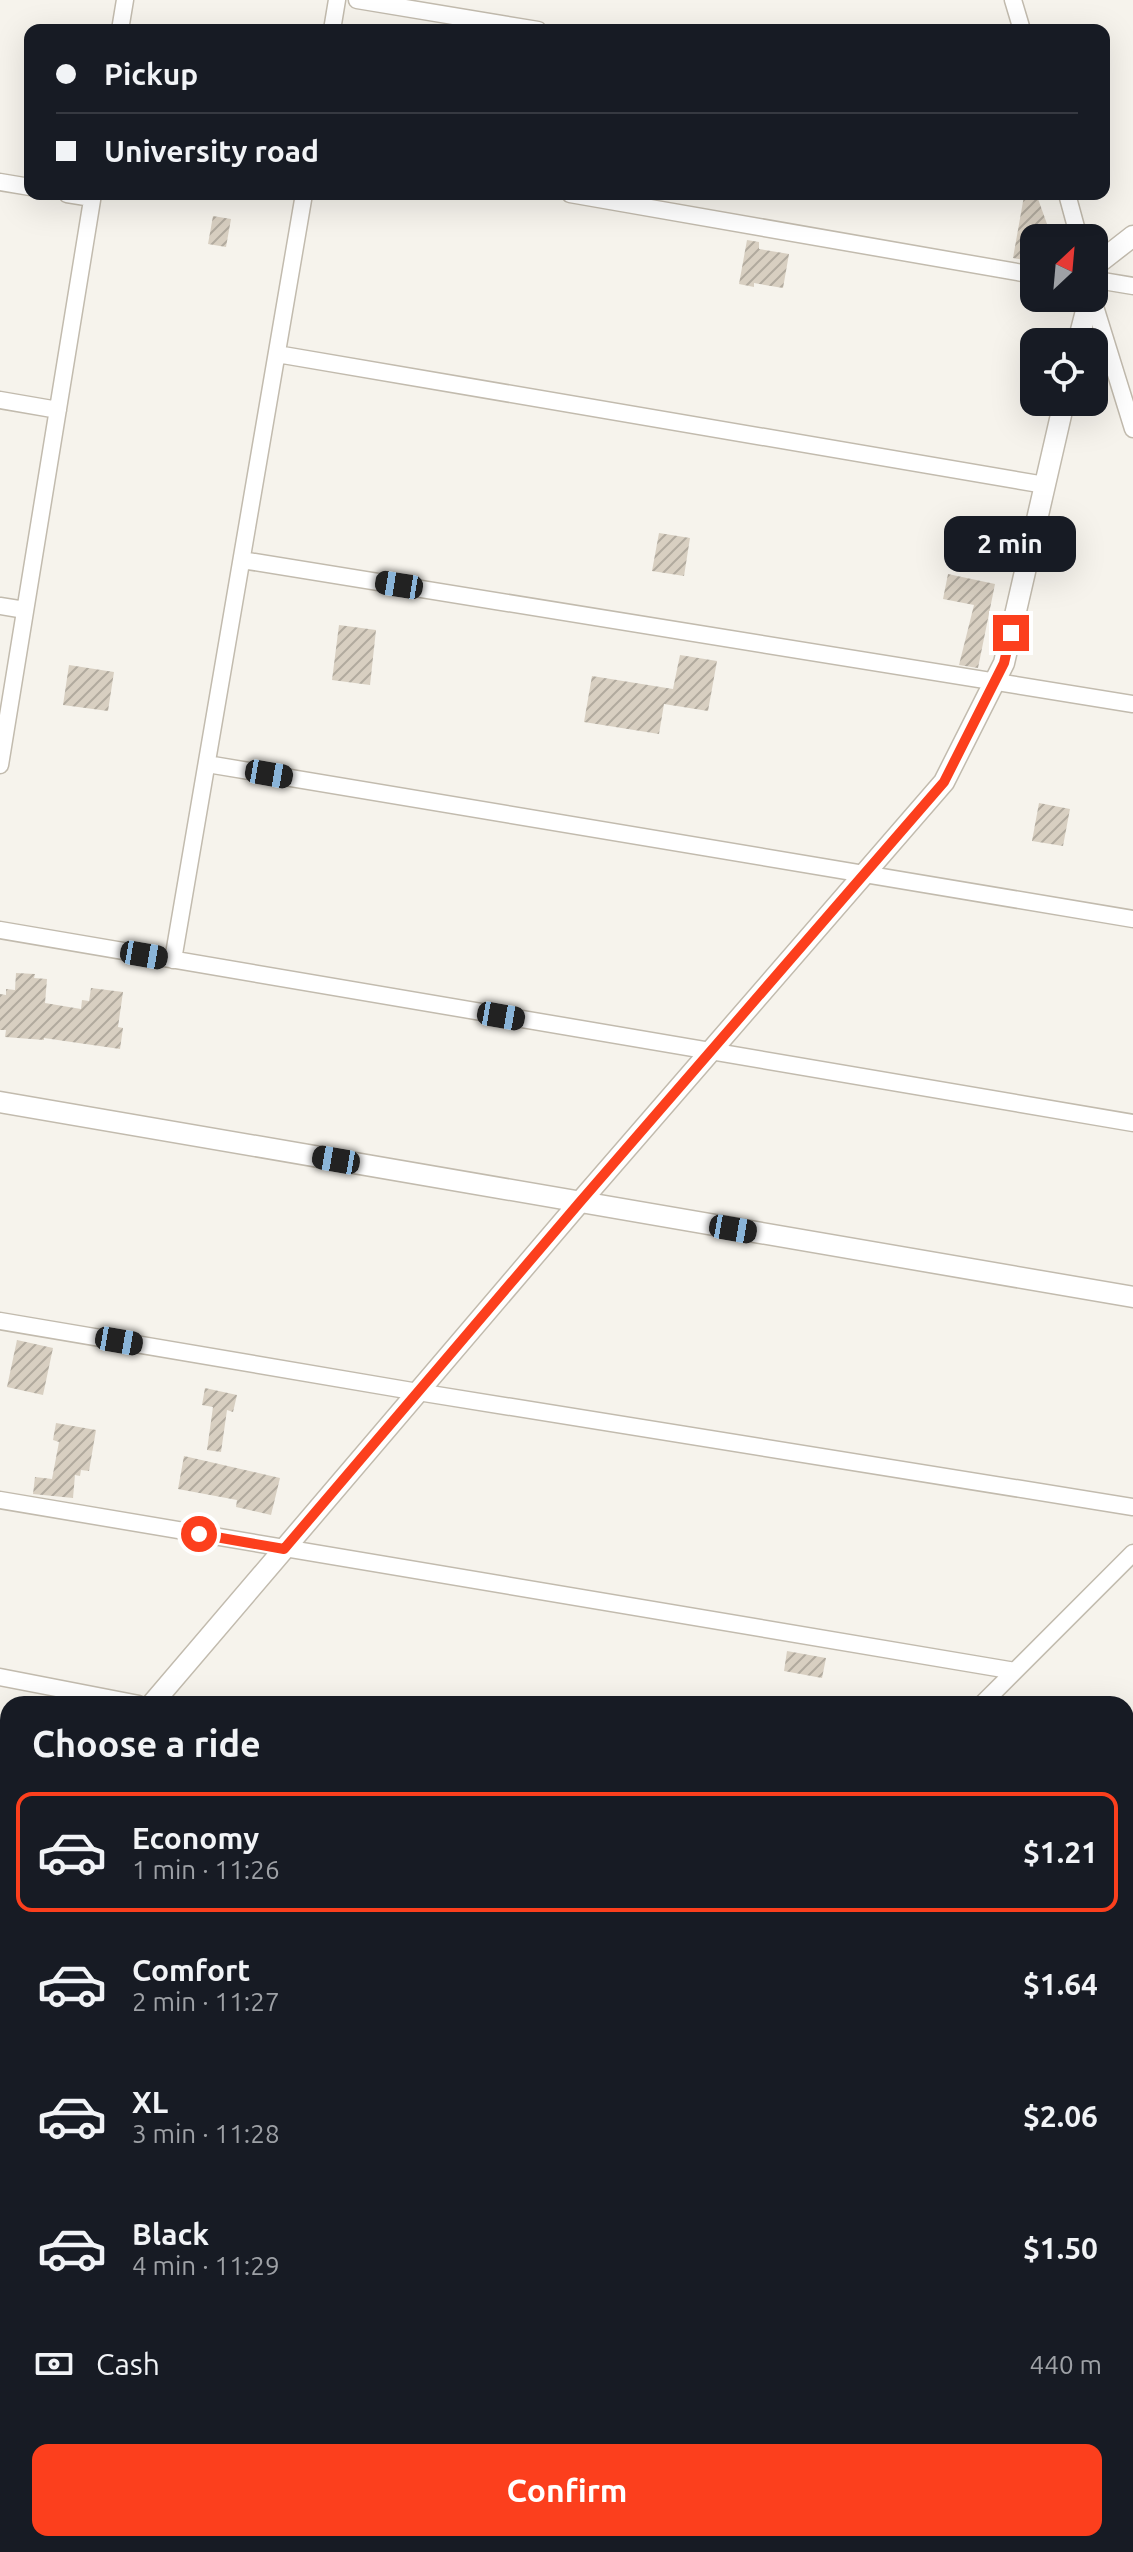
<!DOCTYPE html>
<html lang="en">
<head>
<meta charset="utf-8">
<style>
  :root { --surface:#171b24; --page:#20242c; --text:#f1f3f6; --muted:#9ea1a6; --line:#363941; --accent:#fc3f1d }
  body { margin:0; font-family:Ubuntu,sans-serif; background:var(--page); color:var(--text); height:100vh; display:flex; flex-direction:column; font-size:30px; white-space:nowrap }
  * { box-sizing:border-box; margin:0 }
  p { font-size:26px; color:var(--muted) }
  .icon { flex:none; width:44px; height:44px; fill:none; stroke:currentColor; stroke-width:2; stroke-linecap:round; stroke-linejoin:round }
  .map { position:relative; flex:1; overflow:hidden }
  .sheet { position:absolute; left:0px; top:1696px; width:1134px; height:856px; display:flex; flex-direction:column; background:var(--surface); border-radius:24px 24px 0 0; box-shadow:0 8px 32px #0002 }
  .sheet>* { flex:none }
  .top-card { position:absolute; left:24px; top:24px; width:1086px; height:176px; border-radius:16px; box-shadow:0 8px 32px #0002; display:grid; align-content:center; height:176px; padding:0 32px; background:var(--surface) }
  .needle { width:52px; rotate:26deg }
  .tools { position:absolute; left:1020px; top:224px; display:grid; gap:16px }
  .tools a { display:grid; place-items:center; width:88px; height:88px; border-radius:16px; background:var(--surface); box-shadow:0 8px 32px #0002; font-size:40px }
  .end { position:absolute; width:36px; height:36px; margin:-18px; border:10px solid #fc3f1d; background:#fff; box-shadow:0 0 0 4px #fff }
  .from { border-radius:50% }
  .bubble { position:absolute; height:56px; border-radius:16px; background:var(--surface); box-shadow:0 8px 32px #0002; font-size:26px; font-weight:700; line-height:56px; text-align:center }
  .car { position:absolute; width:24px; height:48px; margin:-24px -12px; border-radius:10px; box-shadow:0 0 6px 2px #0007; background:linear-gradient(#222 24%,#8ab4d8 0 40%,#222 0 76%,#8ab4d8 0 86%,#222 0) }
  .top-card b { display:flex; align-items:center; gap:28px; height:76px; font-size:30px }
  .top-card b+b { border-top:2px solid var(--line) }
  .top-card i { width:20px; height:20px; background:var(--text) }
  ul { padding:0; list-style:none }
  li { display:flex; align-items:center; gap:24px; height:120px; margin:0 16px 12px; padding:0 16px; border:4px solid transparent; border-radius:16px }
  li div { flex:1 }
  li b { display:block; font-size:30px }
  li em { font-style:normal; font-weight:700 }
  li.active { border-color:var(--accent) }
  li>.icon { width:72px; height:72px; stroke-width:1.5 }
  h2 { padding:0 32px; font-size:36px; line-height:96px }
  .pay { display:flex; align-items:center; gap:20px; height:88px; padding:0 32px; font-size:30px }
  .pay p { margin-inline-start:auto }
  .cta { display:flex; gap:16px; margin-top:auto; padding:16px 32px }
  .cta a { flex:1; height:92px; border-radius:16px; background:var(--accent); color:#fff; font-size:32px; font-weight:700; line-height:92px; text-align:center }
  .map>svg:first-child { display:block }
  .building { fill:url(#building-hatch) }
  .lines { fill:none; stroke-linecap:round; stroke-linejoin:round }
  .minor-casing { stroke:#c2bbae; stroke-width:19 }
  .tertiary-casing { stroke:#c2bbae; stroke-width:23 }
  .minor { stroke:#fff; stroke-width:16 }
  .tertiary { stroke:#fff; stroke-width:20 }
  .route { stroke:#fc3f1d; stroke-width:10 }
</style>
</head>
<body>
<div class="map">
<svg width="1133" height="2552" viewBox="0 0 1133 2552">
  <defs>
    <pattern id="building-hatch" width="6" height="6" patternUnits="userSpaceOnUse" patternTransform="scale(2)"><rect width="6" height="6" fill="#d8cfc1"/><path d="M-1 1l2-2M0 6l6-6M5 7l2-2" fill="none" stroke="#b1aa9e"/></pattern>
  </defs>
  <rect width="100%" height="100%" fill="#f6f3ec"/>
  <path class="building" d="M1024 196H1037L1052 238H1034V262L1013 258Z
    M213 216 231 219 226 247 208 244Z
    M747 240 759 242V249L789 254 783 288 754 283V287L739 284Z
    M659 533 690 538 684 576 652 571Z
    M948 574 995 584 978 668 959 665 974 605 943 599Z
    M339 625 376 630 370 685 332 680Z
    M680 655 717 661 708 711 664 704 659 734 584 722 592 676 673 689Z
    M69 665 114 672 108 711 63 705Z
    M1039 803 1070 809 1063 846 1032 841Z
    M16 973 35 974 34 978 47 979 45 1003 81 1009 82 1000 89 1001 91 988 123 992 118 1027 123 1028 120 1049 44 1038V1040L5 1037 6 1030H0V994L6 995V989L15 990Z
    M17 1340 53 1348 43 1395 7 1387Z
    M205 1388 237 1395 233 1412 227 1410 221 1452 207 1450 213 1407 202 1405Z
    M56 1423 96 1430 89 1471 81 1470 80 1476 75 1475 73 1498 33 1494 35 1477 52 1479 59 1442 53 1440Z
    M184 1456 280 1478 271 1515 236 1507 237 1500 178 1489Z
    M787 1651 826 1658 822 1678 784 1671Z"/>
  <g class="lines">
    <defs>
      <path id="minor" d="M357 0 538 30
        M1013 0 1022 30
        M120 30 125 0
        M332 30 337 0
        M0 182 30 187
        M67 194 92 198
        M570 194 1034 275
        M1067 194 1079 238
        M1097 280 1133 286
        M1089 298 1093 300 1133 429
        M277 354 1045 485
        M0 400 58 410
        M242 560 1133 704
        M0 606 25 610
        M207 764 1133 919
        M0 765 93 194
        M0 930 1133 1123
        M173 960 304 194
        M0 1321 418 1392 1133 1507
        M0 1500 1015 1671
        M0 1677 139 1704
        M982 1704 1133 1553
        M1126 2023 1133 2027
        M0 2308 8 2310
        M954 2544 970 2547
        M0 2546 27 2552
        M240 2552 242 2544"/>
      <path id="tertiary" d="M1094 293 1097 264 1133 236
        M1078 342 1086 311 1093 298
        M0 1102 1133 1297
        M152 1704 580 1202 944 782 1004 663 1064 402
        M0 1853 8 1846"/>
    </defs>
    <use href="#minor" class="minor-casing"/>
    <use href="#tertiary" class="tertiary-casing"/>
    <use href="#minor" class="minor"/>
    <use href="#tertiary" class="tertiary"/>
  </g>
  <g class="lines">
    <path class="route" d="M199 1534 284 1549 580 1202 944 782 1004 663 1011 633"/>
  </g>
</svg>
<div class="tools">
<a><svg class="needle" viewBox="-14 -14 28 28"><path d="M0-13l5 13h-10z" fill="#e53935"/><path d="M0 13l5-13h-10z" fill="#9ea1a6"/></svg></a>
<a><svg class="icon" aria-label="locate" viewBox="0 0 24 24"><circle cx="12" cy="12" r="6"/><path d="M12 2v4M12 18v4M2 12h4M18 12h4"/></svg></a>
</div>
<i class="end from" style="left:199px;top:1534px"></i>
<i class="end" style="left:1011px;top:633px"></i>
<div class="bubble" style="left:944px;top:516px;width:132px">2 min</div>
<i class="car" style="left:399px;top:585px;rotate:279deg"></i>
<i class="car" style="left:269px;top:774px;rotate:100deg"></i>
<i class="car" style="left:144px;top:955px;rotate:100deg"></i>
<i class="car" style="left:501px;top:1016px;rotate:100deg"></i>
<i class="car" style="left:336px;top:1160px;rotate:280deg"></i>
<i class="car" style="left:733px;top:1229px;rotate:100deg"></i>
<i class="car" style="left:119px;top:1341px;rotate:100deg"></i>
<div class="top-card">
<b><i class="from"></i>Pickup</b>
<b><i></i>University road</b>
</div>
<section class="sheet">
<h2>Choose a ride</h2>
<ul>
<li class="active"><svg class="icon" aria-label="car" viewBox="0 0 24 24"><path d="M5 17H2v-5l4-1 3-4h7l3 4 3 1v5h-3M9 17h6M6 11h13"/><circle cx="7" cy="17" r="2"/><circle cx="17" cy="17" r="2"/></svg><div><b>Economy</b><p>1 min · 11:26</p></div><em>$1.21</em></li>
<li><svg class="icon" aria-label="car" viewBox="0 0 24 24"><path d="M5 17H2v-5l4-1 3-4h7l3 4 3 1v5h-3M9 17h6M6 11h13"/><circle cx="7" cy="17" r="2"/><circle cx="17" cy="17" r="2"/></svg><div><b>Comfort</b><p>2 min · 11:27</p></div><em>$1.64</em></li>
<li><svg class="icon" aria-label="car" viewBox="0 0 24 24"><path d="M5 17H2v-5l4-1 3-4h7l3 4 3 1v5h-3M9 17h6M6 11h13"/><circle cx="7" cy="17" r="2"/><circle cx="17" cy="17" r="2"/></svg><div><b>XL</b><p>3 min · 11:28</p></div><em>$2.06</em></li>
<li><svg class="icon" aria-label="car" viewBox="0 0 24 24"><path d="M5 17H2v-5l4-1 3-4h7l3 4 3 1v5h-3M9 17h6M6 11h13"/><circle cx="7" cy="17" r="2"/><circle cx="17" cy="17" r="2"/></svg><div><b>Black</b><p>4 min · 11:29</p></div><em>$1.50</em></li>
</ul>
<div class="pay"><svg class="icon" aria-label="cash" viewBox="0 0 24 24"><path d="M3 7h18v10H3z"/><circle cx="12" cy="12" r="2"/></svg>Cash<p>440 m</p></div>
<div class="cta"><a>Confirm</a></div>
</section>
</div>
</body>
</html>
